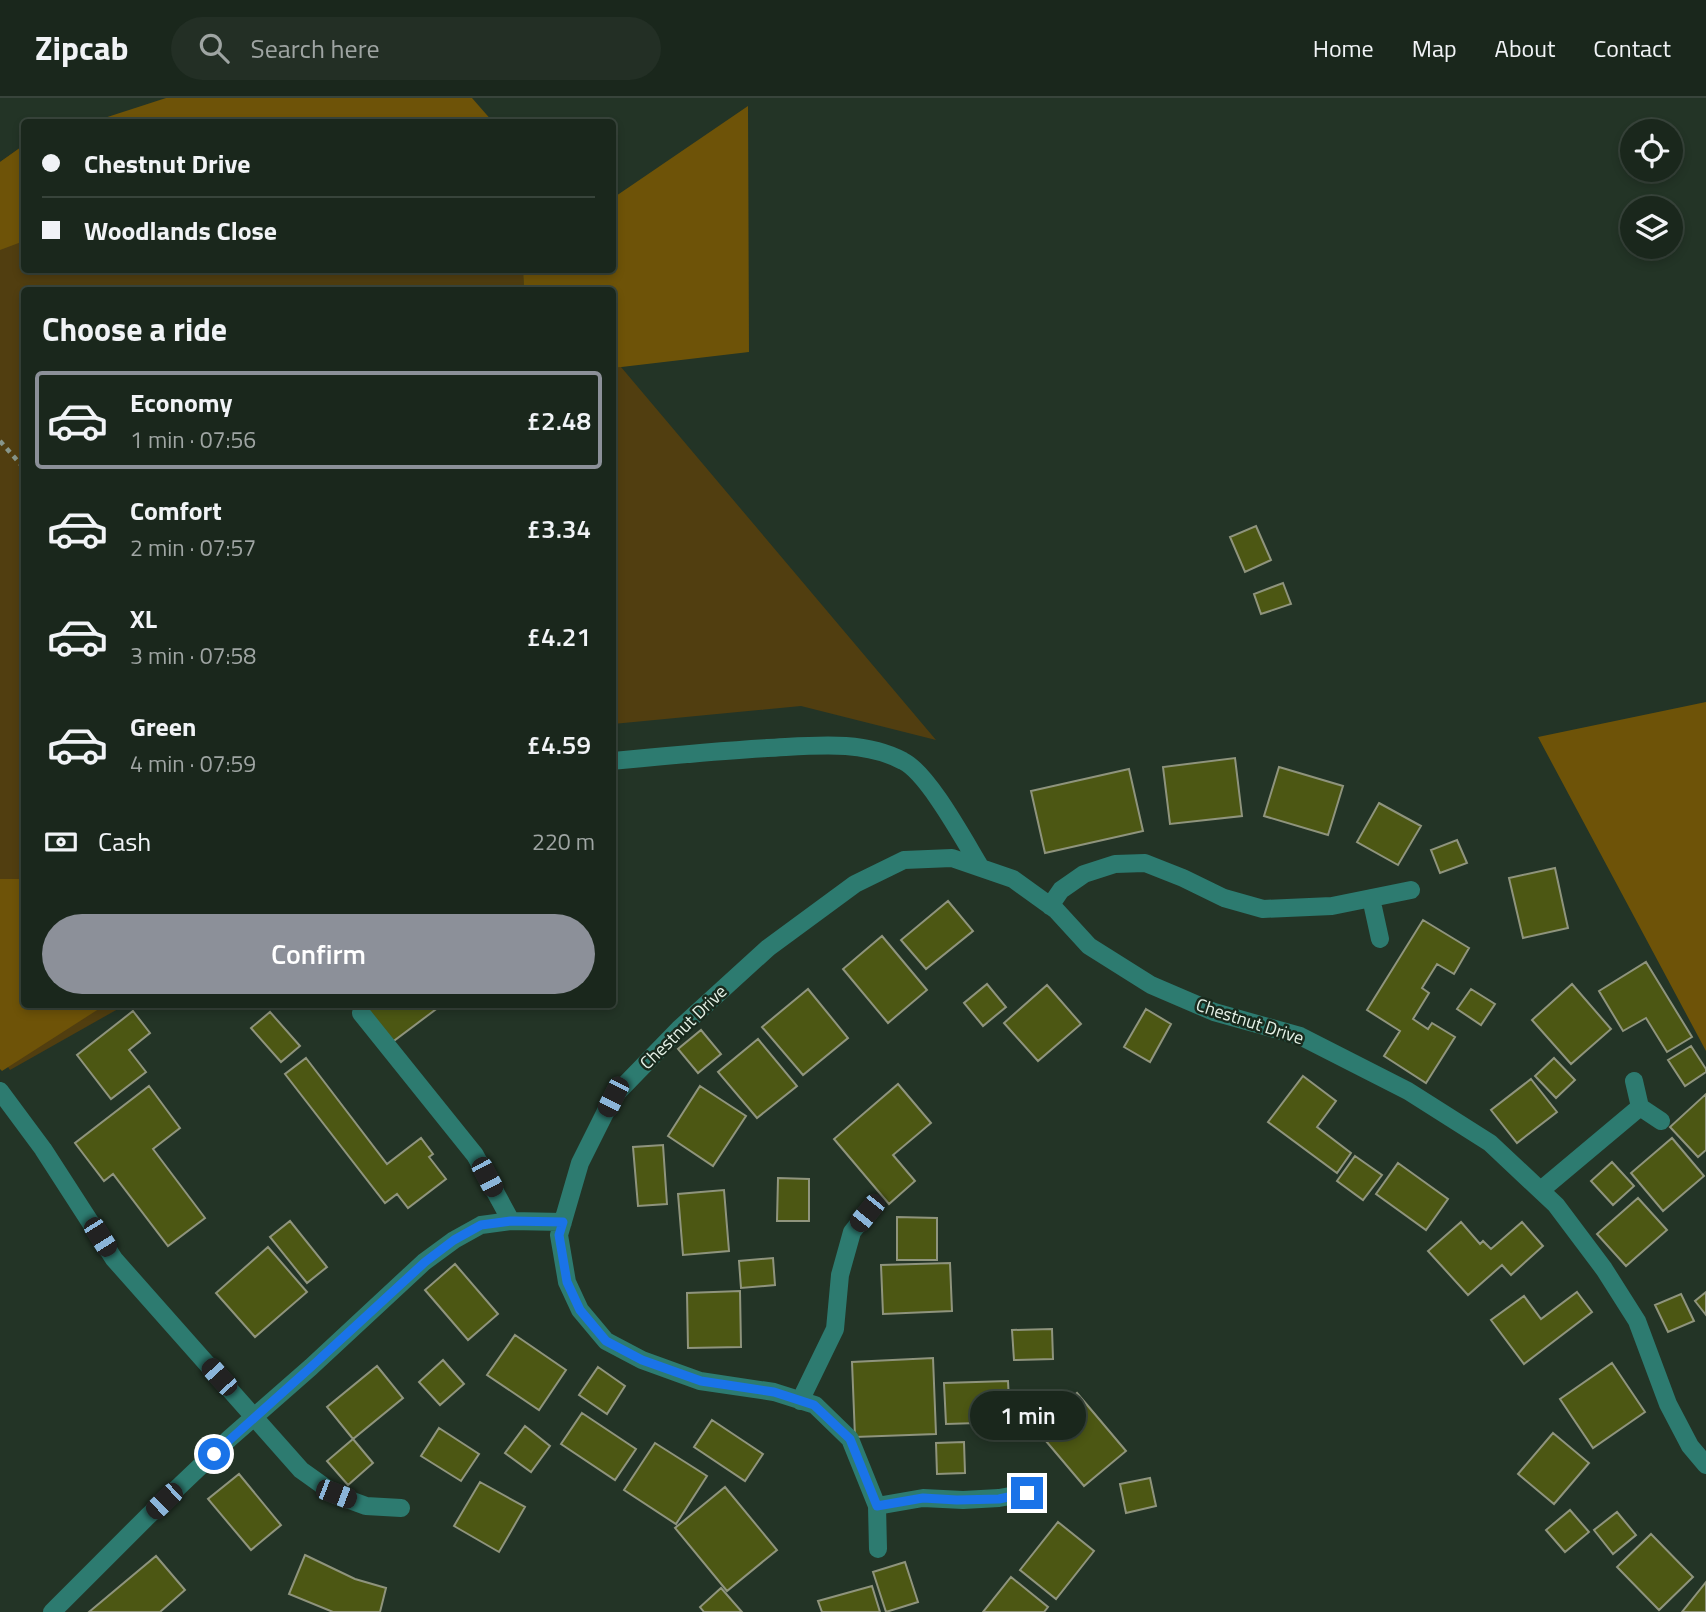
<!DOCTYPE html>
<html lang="en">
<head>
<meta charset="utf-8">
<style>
  :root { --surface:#1a271c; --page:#232f25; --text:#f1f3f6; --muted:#9fa5a3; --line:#38443b; --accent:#8c9099 }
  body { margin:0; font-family:"Titillium Web",sans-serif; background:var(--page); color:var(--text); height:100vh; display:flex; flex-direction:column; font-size:26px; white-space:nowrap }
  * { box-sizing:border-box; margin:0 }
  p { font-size:23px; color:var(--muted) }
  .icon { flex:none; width:38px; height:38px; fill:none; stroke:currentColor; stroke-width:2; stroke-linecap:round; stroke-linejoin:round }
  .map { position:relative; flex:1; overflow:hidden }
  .drawer { position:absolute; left:21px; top:189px; width:595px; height:721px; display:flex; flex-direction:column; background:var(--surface); border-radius:7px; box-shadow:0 4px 10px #0003,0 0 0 2px var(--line) }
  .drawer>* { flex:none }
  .hud { position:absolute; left:21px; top:21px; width:595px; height:154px; border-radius:7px; box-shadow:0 4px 10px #0003,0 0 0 2px var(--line); display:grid; align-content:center; height:154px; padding:0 21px; background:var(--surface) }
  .buttons { position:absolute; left:1620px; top:21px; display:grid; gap:14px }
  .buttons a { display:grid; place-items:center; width:63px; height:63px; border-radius:50%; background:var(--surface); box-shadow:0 4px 10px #0003,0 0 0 2px var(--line); font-size:35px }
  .end { position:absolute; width:32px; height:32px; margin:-16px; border:9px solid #1a73e8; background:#fff; box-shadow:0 0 0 4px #fff }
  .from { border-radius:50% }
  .bubble { position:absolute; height:49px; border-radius:24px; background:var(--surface); box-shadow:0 4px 10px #0003,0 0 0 2px var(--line); font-size:23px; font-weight:600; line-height:49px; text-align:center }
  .car { position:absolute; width:21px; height:42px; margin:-21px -10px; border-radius:9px; box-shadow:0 0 5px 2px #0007; background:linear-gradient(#222 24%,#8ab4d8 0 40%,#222 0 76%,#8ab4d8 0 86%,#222 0) }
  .hud b { display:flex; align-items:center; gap:24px; height:66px; font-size:26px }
  .hud b+b { border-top:2px solid var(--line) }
  .hud i { width:18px; height:18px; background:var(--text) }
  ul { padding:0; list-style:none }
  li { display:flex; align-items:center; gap:21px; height:98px; margin:0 14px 10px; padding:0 7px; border:4px solid transparent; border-radius:7px }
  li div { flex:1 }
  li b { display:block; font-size:26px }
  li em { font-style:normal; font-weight:600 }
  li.current { border-color:var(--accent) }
  li>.icon { width:63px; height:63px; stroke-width:1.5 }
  h2 { padding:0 21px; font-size:32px; line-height:84px }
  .pay { display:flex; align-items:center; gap:18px; height:77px; padding:0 21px; font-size:26px }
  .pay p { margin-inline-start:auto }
  .cta { display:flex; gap:14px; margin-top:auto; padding:14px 21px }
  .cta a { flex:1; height:80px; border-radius:42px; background:var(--accent); color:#fff; font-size:28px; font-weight:600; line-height:80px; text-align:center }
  header { display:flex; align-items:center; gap:42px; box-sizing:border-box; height:98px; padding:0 35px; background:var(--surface); border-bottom:2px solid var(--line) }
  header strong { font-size:33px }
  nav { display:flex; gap:38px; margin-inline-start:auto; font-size:24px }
  .search { width:490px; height:63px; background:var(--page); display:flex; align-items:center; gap:18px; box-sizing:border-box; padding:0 24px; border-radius:38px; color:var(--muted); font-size:26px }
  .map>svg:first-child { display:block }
  .green { fill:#513e10 }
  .forest { fill:#6e5308 }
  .building { fill:#4c5713; stroke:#8f947d; stroke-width:2 }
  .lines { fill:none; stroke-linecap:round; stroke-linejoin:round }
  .path { stroke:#88968a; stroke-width:4.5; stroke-dasharray:5 5; stroke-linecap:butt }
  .minor { stroke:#2d7b70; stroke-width:18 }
  .route { stroke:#1a73e8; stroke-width:9 }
  .labels { text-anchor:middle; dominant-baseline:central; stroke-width:5; stroke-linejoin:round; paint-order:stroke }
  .street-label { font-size:18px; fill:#e5f1e7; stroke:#192a1d }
</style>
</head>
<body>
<header>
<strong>Zipcab</strong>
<div class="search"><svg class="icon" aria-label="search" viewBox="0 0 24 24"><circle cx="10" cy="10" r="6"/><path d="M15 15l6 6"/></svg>Search here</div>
<nav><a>Home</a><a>Map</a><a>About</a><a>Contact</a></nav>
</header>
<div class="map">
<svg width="1706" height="1514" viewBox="0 0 1706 1514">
  <rect width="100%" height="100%" fill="#233426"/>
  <path class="green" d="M24 47V172H523L524 192H24V906L125 907 10 972 0 957V64Z
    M621 269 936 642 801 608 613 626 612 270Z"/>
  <path class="forest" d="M166 0H472L493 24H92Z
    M748 8 749 254 613 270 612 192H524L523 172H612L613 100Z
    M24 47V143L0 152V64Z
    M1706 604V953L1538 639Z
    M0 781H24V906L105 907 2 973 0 971Z"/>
  <path class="building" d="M1256 428 1271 462 1245 474 1230 439Z
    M1283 485 1291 506 1261 516 1254 496Z
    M1235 660 1242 718 1170 726 1163 669Z
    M1279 669 1343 688 1328 737 1264 718Z
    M1129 671 1143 733 1045 755 1031 693Z
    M1379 705 1421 728 1398 767 1357 744Z
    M1457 742 1467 765 1440 775 1431 752Z
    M1555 770 1568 830 1523 840 1509 780Z
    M948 803 973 833 926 871 901 842Z
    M1423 822 1469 850 1454 876 1437 866 1422 890 1429 895 1413 921 1428 931 1432 925 1455 939 1426 985 1384 958 1400 933 1367 912Z
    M882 838 927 892 888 925 843 871Z
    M1646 864 1692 939 1667 954 1646 920 1623 933 1599 893Z
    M987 886 1006 909 983 928 964 905Z
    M1572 886 1611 931 1571 966 1532 922Z
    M1047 887 1081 926 1038 963 1004 925Z
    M808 891 848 940 803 977 762 929Z
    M1471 891 1495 906 1481 927 1457 911Z
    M362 906H443L391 945Z
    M1146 911 1171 926 1150 964 1124 949Z
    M133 913 150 935 129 952 146 974 111 1001 77 957Z
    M270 914 300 948 281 964 251 930Z
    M701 932 721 956 698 975 678 951Z
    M758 941 797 988 757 1020 718 974Z
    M1691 948 1706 971V974L1685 988 1668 962Z
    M306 960 387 1066 421 1040 433 1056 429 1059 446 1081 408 1110 397 1096 385 1105 285 976Z
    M1554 960 1575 982 1556 1000 1535 978Z
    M1303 978 1336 1003 1317 1029 1351 1055 1337 1075 1268 1024Z
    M1531 981 1557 1014 1517 1045 1491 1012Z
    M898 986 931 1025 893 1057 915 1083 889 1106 834 1041Z
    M149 988 180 1030 153 1051 205 1120 168 1148 113 1076 104 1083 75 1045Z
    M700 988 746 1018 713 1068 668 1038Z
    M1706 996V1052L1698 1059 1670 1029Z
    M1672 1040 1704 1078 1663 1113 1631 1075Z
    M663 1047 667 1106 638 1108 633 1049Z
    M1355 1058 1382 1077 1363 1102 1337 1083Z
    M1612 1064 1634 1088 1613 1107 1591 1083Z
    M1398 1065 1448 1101 1426 1132 1376 1096Z
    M778 1080 809 1081V1123H777Z
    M724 1092 729 1153 683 1157 678 1096Z
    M1638 1100 1667 1132 1626 1168 1597 1136Z
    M897 1119 937 1120V1162H897Z
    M290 1123 327 1169 307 1185 270 1139Z
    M1461 1124 1480 1146 1483 1143 1491 1151 1522 1124 1543 1148 1511 1177 1502 1167 1468 1197 1428 1153Z
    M268 1149 307 1194 255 1239 216 1195Z
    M773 1160 775 1187 741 1190 739 1163Z
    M950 1165 952 1213 883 1216 881 1167Z
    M455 1166 498 1216 468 1242 425 1192Z
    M740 1193 741 1249 688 1250 687 1195Z
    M1577 1194 1592 1214 1524 1266 1491 1222 1524 1198 1541 1221Z
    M1706 1194V1217L1695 1203Z
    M1681 1196 1694 1223 1668 1234 1655 1207Z
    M1052 1231 1053 1261 1014 1262 1012 1232Z
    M515 1237 566 1272 539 1312 487 1277Z
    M933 1260 936 1336 855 1339 852 1264Z
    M443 1262 464 1286 440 1307 419 1284Z
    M1612 1265 1645 1314 1593 1350 1560 1301Z
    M377 1268 403 1300 353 1341 327 1309Z
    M598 1269 625 1288 607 1316 579 1297Z
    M1008 1283 1010 1324 946 1326 944 1285Z
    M1077 1295 1126 1353 1084 1388 1035 1330Z
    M582 1315 636 1351 615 1382 561 1346Z
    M712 1322 763 1356 745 1383 694 1349Z
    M525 1328 550 1348 531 1374 505 1355Z
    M439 1330 479 1356 461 1383 421 1358Z
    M1553 1335 1589 1365 1554 1406 1518 1376Z
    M353 1341 373 1365 348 1387 327 1363Z
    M964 1344 965 1375 937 1376 936 1345Z
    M655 1345 707 1378 676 1426 624 1392Z
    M239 1376 281 1427 251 1452 208 1401Z
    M1150 1380 1156 1408 1126 1415 1120 1386Z
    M480 1384 525 1409 499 1454 454 1428Z
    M725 1389 777 1452 727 1493 675 1430Z
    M1570 1412 1589 1434 1565 1454 1546 1432Z
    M1617 1414 1636 1437 1613 1456 1594 1432Z
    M1058 1424 1094 1453 1056 1501 1020 1472Z
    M1651 1436 1693 1479 1659 1512 1617 1469Z
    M305 1457 355 1481 386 1490 380 1514H333L289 1496Z
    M156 1458 185 1492 160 1514H89Z
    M905 1464 918 1504 886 1514 873 1474Z
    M1011 1479 1048 1509 1044 1514H983Z
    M1706 1484V1514H1682Z
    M872 1488 880 1514H822L818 1503Z
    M721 1490 742 1514H704L700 1509Z"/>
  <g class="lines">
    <path class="path" d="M0 343 24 370"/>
    <path class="minor" d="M612 663C664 658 715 653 767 650 811 648 862 641 903 663 928 675 965 744 981 770
      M1371 800 1380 841
      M1050 808 1061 792 1084 776 1115 766 1145 765 1183 780 1224 800 1263 811 1332 808 1411 792
      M361 915 475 1057 511 1123
      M1634 983 1640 1009 1661 1023
      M0 993 43 1051 114 1161 301 1372 336 1397 366 1408 401 1410
      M1541 1092 1640 1009
      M800 1303 835 1231 840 1177 852 1134 867 1115
      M877 1408 923 1400 963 1402 999 1400 1027 1395
      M878 1451 877 1408 850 1341 815 1307 774 1294 700 1283 642 1262 606 1243 580 1212 567 1184 559 1137 580 1065 613 999 679 931 768 850 855 786 904 762 952 760 1013 781 1056 812 1089 848 1151 887 1214 914 1300 938 1408 993 1490 1045 1556 1107 1604 1171 1637 1223 1668 1306 1690 1348 1706 1367
      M52 1514 147 1419 230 1340 311 1269 424 1164 454 1142 481 1127 511 1123 563 1124"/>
  </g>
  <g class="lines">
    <path class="route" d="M214 1356 311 1269 425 1164 454 1142 481 1127 511 1123 563 1124 559 1137 567 1184 580 1212 606 1243 642 1262 701 1283 774 1294 814 1307 850 1341 877 1408 923 1400 957 1402 999 1401 1027 1395"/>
  </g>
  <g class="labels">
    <g class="street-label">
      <text transform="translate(1250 923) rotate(18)">Chestnut Drive</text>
      <text transform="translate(683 929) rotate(-44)">Chestnut Drive</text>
    </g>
  </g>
</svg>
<div class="buttons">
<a><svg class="icon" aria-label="locate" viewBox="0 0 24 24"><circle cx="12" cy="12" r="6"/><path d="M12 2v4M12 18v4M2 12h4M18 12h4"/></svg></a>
<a><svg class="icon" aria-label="layers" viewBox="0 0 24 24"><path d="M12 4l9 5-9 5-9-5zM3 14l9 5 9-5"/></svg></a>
</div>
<i class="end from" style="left:214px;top:1356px"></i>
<i class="end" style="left:1027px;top:1395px"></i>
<div class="bubble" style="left:970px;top:1293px;width:116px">1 min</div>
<i class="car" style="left:613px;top:999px;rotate:207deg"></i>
<i class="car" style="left:487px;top:1079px;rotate:152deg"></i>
<i class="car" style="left:867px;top:1115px;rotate:219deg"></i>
<i class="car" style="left:100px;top:1139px;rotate:148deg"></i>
<i class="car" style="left:219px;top:1279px;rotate:318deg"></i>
<i class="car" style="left:336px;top:1396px;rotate:111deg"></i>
<i class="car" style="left:164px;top:1403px;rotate:226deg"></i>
<div class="hud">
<b><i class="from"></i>Chestnut Drive</b>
<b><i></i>Woodlands Close</b>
</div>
<section class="drawer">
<h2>Choose a ride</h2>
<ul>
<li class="current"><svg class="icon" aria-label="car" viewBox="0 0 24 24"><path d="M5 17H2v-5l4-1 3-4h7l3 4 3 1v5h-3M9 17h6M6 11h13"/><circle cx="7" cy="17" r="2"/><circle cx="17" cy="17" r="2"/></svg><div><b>Economy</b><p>1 min · 07:56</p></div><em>£2.48</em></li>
<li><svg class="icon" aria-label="car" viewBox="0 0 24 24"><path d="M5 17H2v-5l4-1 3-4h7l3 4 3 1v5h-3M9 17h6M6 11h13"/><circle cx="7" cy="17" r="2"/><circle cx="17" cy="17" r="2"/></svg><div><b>Comfort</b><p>2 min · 07:57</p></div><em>£3.34</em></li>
<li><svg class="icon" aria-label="car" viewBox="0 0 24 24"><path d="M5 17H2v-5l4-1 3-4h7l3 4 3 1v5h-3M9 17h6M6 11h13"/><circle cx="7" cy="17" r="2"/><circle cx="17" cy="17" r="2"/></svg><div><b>XL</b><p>3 min · 07:58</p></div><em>£4.21</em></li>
<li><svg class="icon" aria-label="car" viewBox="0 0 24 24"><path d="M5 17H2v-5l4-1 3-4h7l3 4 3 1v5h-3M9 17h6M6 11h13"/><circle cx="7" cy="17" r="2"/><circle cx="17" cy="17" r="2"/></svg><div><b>Green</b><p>4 min · 07:59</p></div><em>£4.59</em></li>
</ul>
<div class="pay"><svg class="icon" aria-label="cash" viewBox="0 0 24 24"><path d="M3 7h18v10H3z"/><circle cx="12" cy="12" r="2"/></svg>Cash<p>220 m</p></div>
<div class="cta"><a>Confirm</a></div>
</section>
</div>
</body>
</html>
